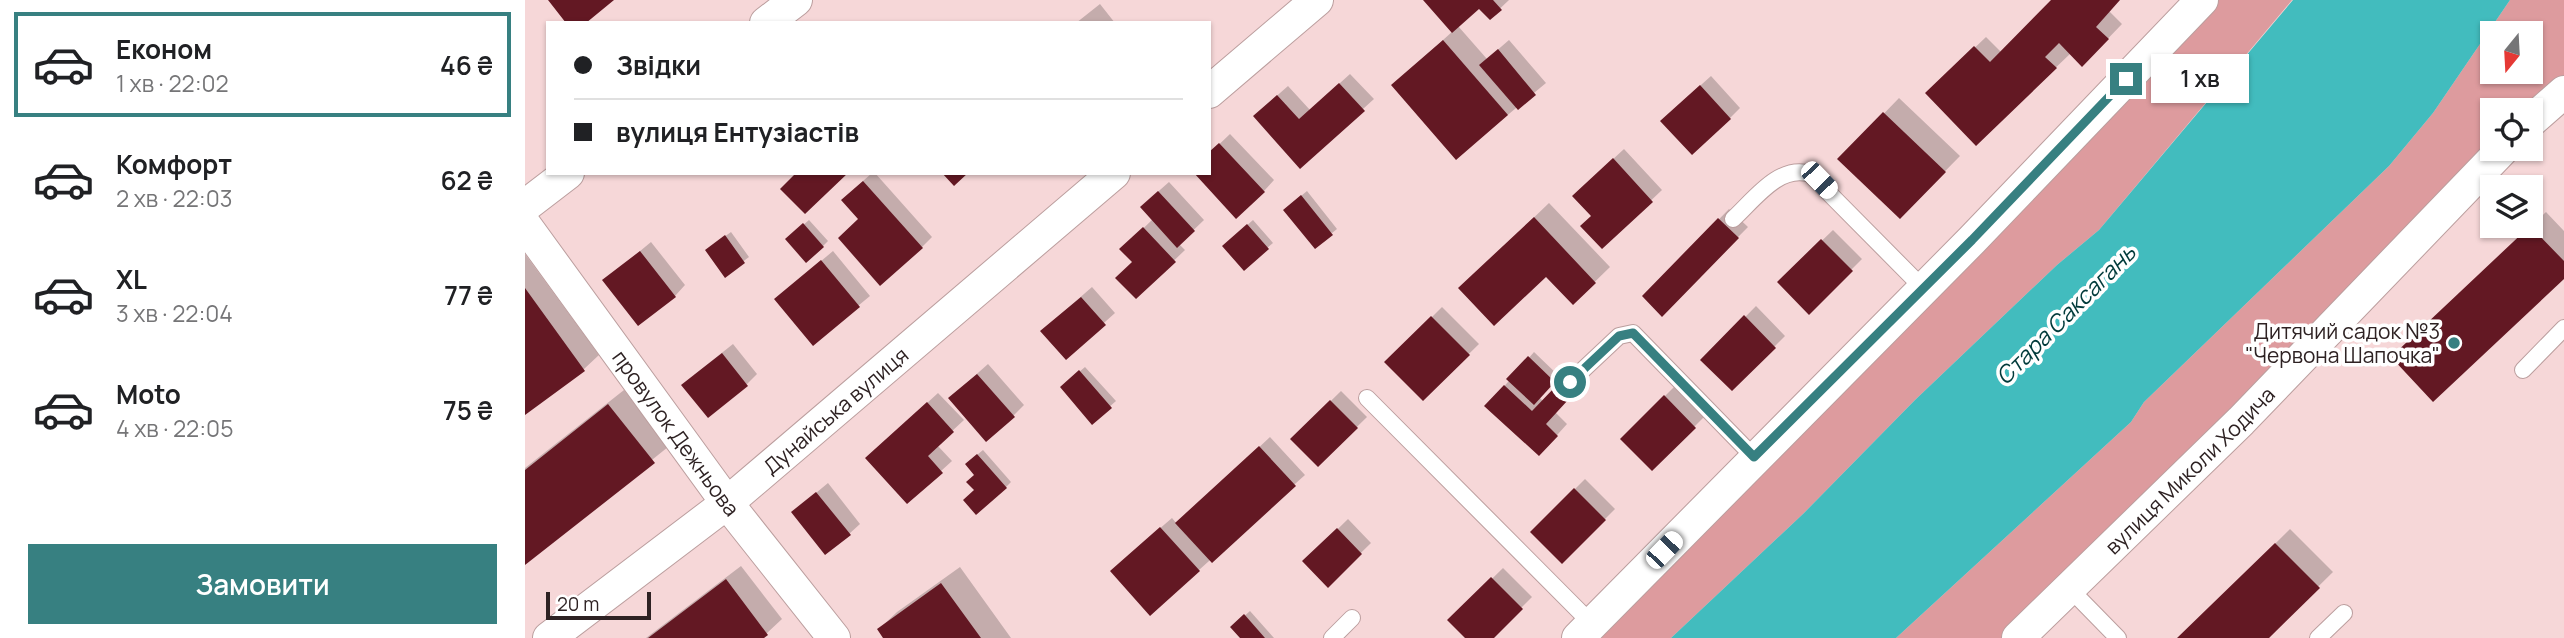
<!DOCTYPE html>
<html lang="uk">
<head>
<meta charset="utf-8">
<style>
  :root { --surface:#fff; --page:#f6f6f6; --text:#202124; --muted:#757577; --line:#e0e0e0; --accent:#378081 }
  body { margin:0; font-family:Manrope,sans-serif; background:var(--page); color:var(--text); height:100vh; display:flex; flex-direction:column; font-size:26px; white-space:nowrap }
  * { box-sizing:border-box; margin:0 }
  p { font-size:23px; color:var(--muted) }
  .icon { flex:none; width:38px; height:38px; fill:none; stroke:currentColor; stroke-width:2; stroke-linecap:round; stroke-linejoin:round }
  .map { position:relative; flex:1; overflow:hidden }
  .side { display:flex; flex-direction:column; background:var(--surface); width:525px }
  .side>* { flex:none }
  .top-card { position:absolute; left:21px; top:21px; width:665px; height:154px; border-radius:0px; box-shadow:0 2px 5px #0004; display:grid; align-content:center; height:154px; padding:0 28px; background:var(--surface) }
  .needle { width:46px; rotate:198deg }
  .tools { position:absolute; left:1955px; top:21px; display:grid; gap:14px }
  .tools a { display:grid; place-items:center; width:63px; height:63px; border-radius:0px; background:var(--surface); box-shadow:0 2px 5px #0004; font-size:35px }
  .scale { position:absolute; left:21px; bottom:18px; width:105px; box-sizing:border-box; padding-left:7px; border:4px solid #2e2223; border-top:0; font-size:19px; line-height:24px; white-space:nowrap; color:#2e2223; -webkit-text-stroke:5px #fff; paint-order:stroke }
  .end { position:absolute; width:32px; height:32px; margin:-16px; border:9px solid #378081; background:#fff; box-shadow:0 0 0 4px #fff }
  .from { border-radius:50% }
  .bubble { position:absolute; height:49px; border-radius:0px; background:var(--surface); box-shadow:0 2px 5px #0004; font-size:23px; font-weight:600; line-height:49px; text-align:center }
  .car { position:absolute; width:21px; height:42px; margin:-21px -10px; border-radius:9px; box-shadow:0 0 5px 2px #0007; background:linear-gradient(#fff 24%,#345 0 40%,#fff 0 76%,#345 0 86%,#fff 0) }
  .top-card b { display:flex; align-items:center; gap:24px; height:66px; font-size:26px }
  .top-card b+b { border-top:2px solid var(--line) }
  .top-card i { width:18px; height:18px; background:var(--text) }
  ul { padding:12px 0 0; list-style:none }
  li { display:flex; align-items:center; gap:21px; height:105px; margin:0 14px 10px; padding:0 14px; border:4px solid transparent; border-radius:0px }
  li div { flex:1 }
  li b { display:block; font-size:26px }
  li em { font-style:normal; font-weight:600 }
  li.selected { border-color:var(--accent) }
  li>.icon { width:63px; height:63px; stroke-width:1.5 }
  .primary-button { display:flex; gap:14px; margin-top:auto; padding:14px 28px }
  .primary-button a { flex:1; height:80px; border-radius:0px; background:var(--accent); color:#fff; font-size:28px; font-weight:600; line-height:80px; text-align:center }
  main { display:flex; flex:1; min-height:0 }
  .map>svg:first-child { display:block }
  .green { fill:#dd9b9e; fill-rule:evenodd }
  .water { fill:#42bcbe }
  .shadow { fill:#0003 }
  .building { fill:#631823 }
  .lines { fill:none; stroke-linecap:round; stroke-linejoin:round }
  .lane-casing { stroke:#bb9e9e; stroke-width:18 }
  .street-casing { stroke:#bb9e9e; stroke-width:34 }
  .lane { stroke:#fff; stroke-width:16 }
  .street { stroke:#fff; stroke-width:32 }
  .route { stroke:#378081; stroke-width:9 }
  .poi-dot { fill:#378081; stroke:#fff; stroke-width:2.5 }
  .labels { text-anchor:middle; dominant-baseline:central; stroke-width:7; stroke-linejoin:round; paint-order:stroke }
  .poi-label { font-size:21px; fill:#2e2223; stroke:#fff; text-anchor:end }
  .street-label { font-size:21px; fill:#2e2223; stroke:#fff }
  .water-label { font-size:23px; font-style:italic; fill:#003a3a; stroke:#fff }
</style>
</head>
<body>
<main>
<section class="side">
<ul>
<li class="selected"><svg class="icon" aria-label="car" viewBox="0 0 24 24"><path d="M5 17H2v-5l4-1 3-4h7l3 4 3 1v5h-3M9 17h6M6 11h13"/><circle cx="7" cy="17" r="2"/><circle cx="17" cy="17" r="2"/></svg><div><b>Економ</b><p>1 хв · 22:02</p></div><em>46 ₴</em></li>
<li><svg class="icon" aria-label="car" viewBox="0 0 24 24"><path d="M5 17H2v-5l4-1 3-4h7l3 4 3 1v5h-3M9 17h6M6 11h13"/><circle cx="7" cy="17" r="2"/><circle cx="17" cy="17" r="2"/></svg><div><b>Комфорт</b><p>2 хв · 22:03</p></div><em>62 ₴</em></li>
<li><svg class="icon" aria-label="car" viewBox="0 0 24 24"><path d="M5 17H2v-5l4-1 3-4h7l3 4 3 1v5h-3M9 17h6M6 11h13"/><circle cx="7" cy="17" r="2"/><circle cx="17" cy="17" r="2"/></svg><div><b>XL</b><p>3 хв · 22:04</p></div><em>77 ₴</em></li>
<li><svg class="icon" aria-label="car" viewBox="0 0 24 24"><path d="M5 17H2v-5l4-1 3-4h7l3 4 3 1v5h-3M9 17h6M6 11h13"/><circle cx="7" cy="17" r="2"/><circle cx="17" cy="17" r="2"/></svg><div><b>Moto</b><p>4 хв · 22:05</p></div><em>75 ₴</em></li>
</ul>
<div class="primary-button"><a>Замовити</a></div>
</section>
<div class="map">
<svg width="2039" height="638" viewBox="0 0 2039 638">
  <rect width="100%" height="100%" fill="#f6d7d8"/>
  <path class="green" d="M1677 0H1767L1574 230 1532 265 1390 400 1279 513 1146 638H1053Z
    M1985 0H2039V92L2006 110H1967V149L1493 638H1371L1606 422 1619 402 1864 166 1908 113ZM1967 33H2006V72H1967Z"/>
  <path class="water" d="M1768 0H1985L1908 113 1864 166 1619 402 1606 422 1371 638H1146L1279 513 1390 400 1532 265 1574 230Z"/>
  <path class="shadow" d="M900 0H984L965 18 954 6 933 26 962 59 984 40 1021 83 931 158 868 85 928 31Z
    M1529 0H1594L1584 11 1597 24 1572 50 1546 53 1451 144 1402 93 1461 37 1477 53Z
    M575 4 590 23H551Z
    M825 74 849 99 775 166 740 106 763 86 785 110Z
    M1186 76 1215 108 1205 118 1148 110Z
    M1374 98 1435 156 1375 217 1315 159Z
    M705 134 749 180 739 191 684 173V154Z
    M1099 149 1137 190 1077 247 1060 185Z
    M347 173H350L407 237 397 247 335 218 329 189Z
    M644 182 679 220 654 244 660 250 611 297 610 262 597 249 628 219 627 197Z
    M782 191 812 229 807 233 765 205Z
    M1024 203 1085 267 1048 303 1021 275 950 274Z
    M1204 209 1223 227 1137 314 1119 296Z
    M2021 212 2039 231V277L1883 343Z
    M284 220 303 241 298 246 262 239Z
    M728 220 748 243 719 268 704 241Z
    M1308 230 1337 259 1284 312 1254 282Z
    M206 232 224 257 200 275 188 245Z
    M126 242 160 285 150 296 80 280Z
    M308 251 345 296 288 343 251 299Z
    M0 254 74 355 59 369 0 412Z
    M567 287 590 313 541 357 528 321Z
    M1231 306 1260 336 1207 389 1178 360Z
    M917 307 954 344 898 399 862 362Z
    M208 344 232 374 222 384 169 375Z
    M1009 352 1034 376 1014 397 1019 402 1041 378 1052 389 1030 412 1042 424 1024 444 962 406Z
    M463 364 499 405 488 416 436 388Z
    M560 367 591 401 567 422 542 382Z
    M1150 386 1180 416 1127 469 1097 439Z
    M99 390 143 447 0 562V468Z
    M816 391 842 417 793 465 767 439Z
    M413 393 439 420 412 445 427 461 416 471 353 448Z
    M745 437 780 475 674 570 597 561 647 518 652 524Z
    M458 450 486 482 481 487 451 490 447 459Z
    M1060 479 1090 509 1037 562 1007 532Z
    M303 483 335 524 324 534 268 512Z
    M823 519 846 543 803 585 780 561Z
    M1765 529 1808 572 1741 638H1655Z
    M216 566 257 619 242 633 236 638H121Z
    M435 567 486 638H361L354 629 372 612Z
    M978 568 1007 597 966 638H942L925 620Z
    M725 611 749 638H717L707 627Z"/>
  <path class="building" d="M23 0H89L61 23H41Z
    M898 0H968L977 10 965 20 954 9 927 33Z
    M1526 0H1595L1571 27 1584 39 1557 67 1534 43 1520 57 1532 68 1451 146 1400 93 1449 46 1465 62Z
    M918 40 983 115 931 160 866 85Z
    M973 49 1011 95 993 110 954 65Z
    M814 83 840 111 775 169 728 116 752 95 774 119Z
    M1175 85 1206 119 1167 155 1135 121Z
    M1358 112 1421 172 1375 219 1312 159Z
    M694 143 740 192 711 219 669 173H684V152Z
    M1088 158 1128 202 1077 249 1055 226 1066 216 1047 196Z
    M271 173H323L280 214 255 189Z
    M417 173H443L429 186Z
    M338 181 398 248 355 286 313 238 333 219 316 200Z
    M633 191 670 231 652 248 615 207Z
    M776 195 808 235 790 249 758 210Z
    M1009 217 1071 283 1048 305 1021 277 969 326 933 288Z
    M1193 218 1214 238 1137 317 1117 296Z
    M278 223 299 247 281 263 260 239Z
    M722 224 744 249 719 271 697 246Z
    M2005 226 2039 261V279L1908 402 1866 357Z
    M618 227 651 262 611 299 590 278 607 262 594 249Z
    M200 235 220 263 200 278 180 250Z
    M1296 239 1328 271 1284 315 1252 282Z
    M115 251 151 297 113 326 77 280Z
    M296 260 335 307 288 346 249 299Z
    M0 288 60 371 0 415Z
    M556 297 581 325 541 360 515 331Z
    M1219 315 1251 348 1207 391 1175 360Z
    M906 316 945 355 898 401 859 362Z
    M197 353 223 386 183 418 156 385Z
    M1003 356 1030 382 1009 405 981 379Z
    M554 370 587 408 567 425 535 387Z
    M452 374 490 417 461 442 423 398Z
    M979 385 1007 411 1030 387 1043 400 1021 424 1033 436 1014 456 959 406Z
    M1139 395 1171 428 1127 471 1095 439Z
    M805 400 833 428 793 467 765 439Z
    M402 402 429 432 403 456 418 473 382 504 340 458Z
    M83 404 130 463 0 565V470Z
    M734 446 771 486 687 563 650 523Z
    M452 454 482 488 451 515 438 500 449 490 441 482 449 475 440 464Z
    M1049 488 1081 520 1037 564 1005 532Z
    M291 492 326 535 300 555 266 512Z
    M635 527 675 571 625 616 585 571Z
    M812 528 837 554 803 588 777 561Z
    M1750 543 1795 588 1744 638H1652Z
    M966 577 998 609 969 638H940L922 620Z
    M201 579 243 635 239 638H123Z
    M416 583 456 638H358L352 629Z
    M719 614 740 638H715L705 627Z"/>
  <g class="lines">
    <defs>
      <path id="lane" d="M1208 219C1229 200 1254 164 1285 174L1399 289
        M1998 370 2039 328
        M1045 382 1094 336 1108 333 1229 457
        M842 398 1067 624
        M1544 588 1593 638
        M807 638 827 618
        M1793 638 1819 613"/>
      <g id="street">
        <path d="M241 23 271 0"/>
        <path d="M684 92 792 0"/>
        <path d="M2006 121 2039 92"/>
        <path d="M0 206 43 173"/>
        <path id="s1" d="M0 225 202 503 309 638"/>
        <path id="s2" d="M24 638 202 503 589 173"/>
        <path d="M1053 638 1447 240 1677 0"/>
        <path id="s3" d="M1493 638 1716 421 1978 149"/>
      </g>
    </defs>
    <use href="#lane" class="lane-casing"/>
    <use href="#street" class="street-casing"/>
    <use href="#lane" class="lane"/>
    <use href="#street" class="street"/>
  </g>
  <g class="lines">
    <path class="route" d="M1045 382 1094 336 1108 333 1229 457 1447 240 1601 79"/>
  </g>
  <circle class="poi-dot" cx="1929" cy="343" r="7"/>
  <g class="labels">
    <g class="poi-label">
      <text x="1915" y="331">Дитячий садок №3<tspan x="1915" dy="24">"Червона Шапочка"</tspan></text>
    </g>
    <g class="street-label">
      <text stroke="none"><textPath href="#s2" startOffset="366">Дунайська вулиця</textPath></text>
      <text stroke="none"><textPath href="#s1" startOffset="257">провулок Дежньова</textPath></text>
      <text stroke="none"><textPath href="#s3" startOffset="240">вулиця Миколи Ходича</textPath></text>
    </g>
    <g class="water-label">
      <text transform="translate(1540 314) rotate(-45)">Стара Саксагань</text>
    </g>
  </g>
</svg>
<div class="tools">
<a><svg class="needle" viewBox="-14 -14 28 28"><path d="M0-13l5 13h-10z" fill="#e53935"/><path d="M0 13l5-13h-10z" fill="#757577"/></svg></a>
<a><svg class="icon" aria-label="locate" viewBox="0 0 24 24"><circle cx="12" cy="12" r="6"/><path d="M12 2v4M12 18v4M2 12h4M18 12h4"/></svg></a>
<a><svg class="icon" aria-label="layers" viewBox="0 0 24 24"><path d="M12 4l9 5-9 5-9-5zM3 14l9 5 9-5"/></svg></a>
</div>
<div class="scale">20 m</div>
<i class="end from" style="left:1045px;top:382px"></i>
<i class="end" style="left:1601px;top:79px"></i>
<div class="bubble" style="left:1626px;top:54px;width:98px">1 хв</div>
<i class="car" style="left:1294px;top:180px;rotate:136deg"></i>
<i class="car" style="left:1139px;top:550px;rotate:44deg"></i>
<div class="top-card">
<b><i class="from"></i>Звідки</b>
<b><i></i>вулиця Ентузіастів</b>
</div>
</div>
</main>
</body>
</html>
